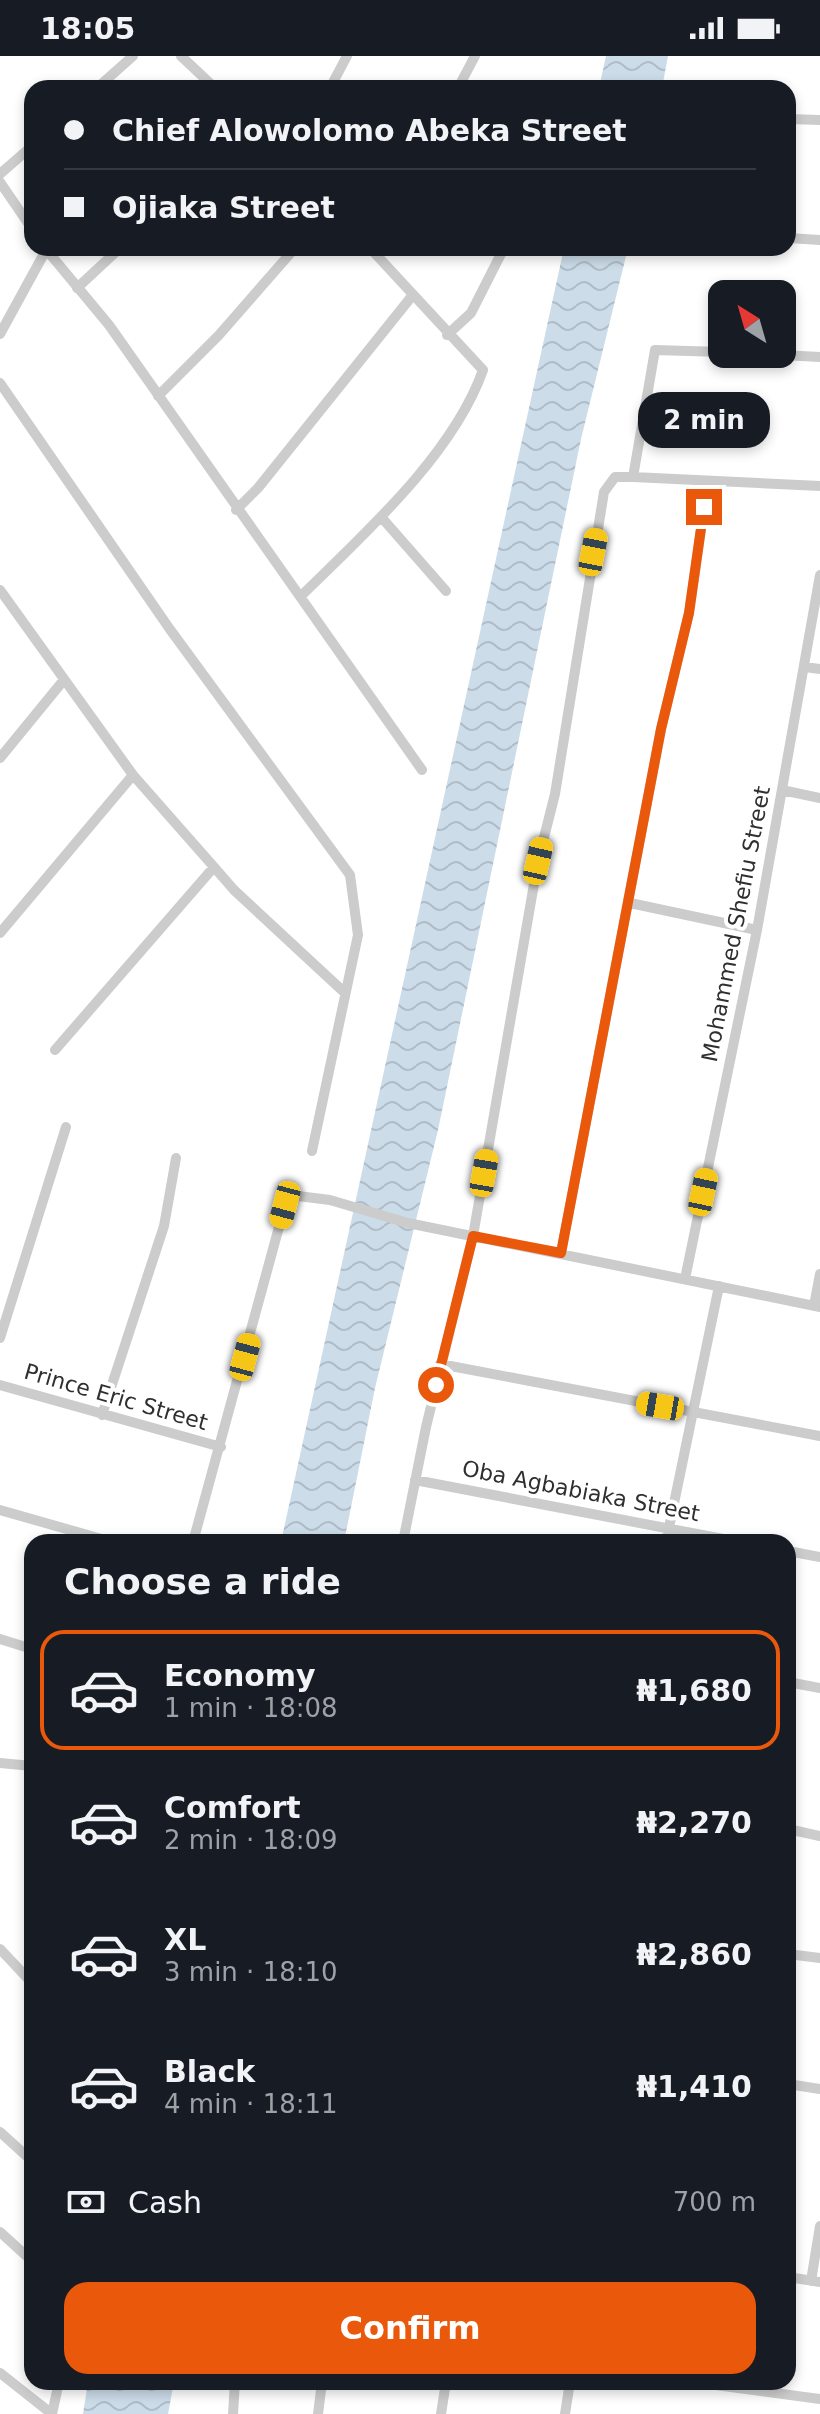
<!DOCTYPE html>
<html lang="en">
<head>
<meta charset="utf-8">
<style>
  :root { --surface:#171b24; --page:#20242c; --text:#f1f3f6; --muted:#9ea1a6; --line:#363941; --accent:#ea580c }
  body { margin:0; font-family:"DejaVu Sans",sans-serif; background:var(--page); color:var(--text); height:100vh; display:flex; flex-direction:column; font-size:30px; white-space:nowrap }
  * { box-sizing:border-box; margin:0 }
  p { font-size:26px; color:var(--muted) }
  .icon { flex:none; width:44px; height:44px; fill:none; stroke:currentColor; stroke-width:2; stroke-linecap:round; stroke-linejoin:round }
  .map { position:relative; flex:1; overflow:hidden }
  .details { position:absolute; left:24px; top:1478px; width:772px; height:856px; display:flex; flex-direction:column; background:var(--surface); border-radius:24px; box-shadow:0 4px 12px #0003 }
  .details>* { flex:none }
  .hud { position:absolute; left:24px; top:24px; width:772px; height:176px; border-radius:24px; box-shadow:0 4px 12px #0003; display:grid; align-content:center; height:176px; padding:0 40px; background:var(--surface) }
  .needle { width:52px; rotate:323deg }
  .tools { position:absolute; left:708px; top:224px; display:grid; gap:16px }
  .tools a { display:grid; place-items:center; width:88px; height:88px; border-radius:16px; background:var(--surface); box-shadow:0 4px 12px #0003; font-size:40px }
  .end { position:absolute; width:36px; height:36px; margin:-18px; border:10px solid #ea580c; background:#fff; box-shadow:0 0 0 4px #fff }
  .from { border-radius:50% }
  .bubble { position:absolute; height:56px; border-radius:24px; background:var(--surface); box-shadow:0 4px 12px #0003; font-size:26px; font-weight:700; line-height:56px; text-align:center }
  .car { position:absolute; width:24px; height:48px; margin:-24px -12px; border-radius:10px; box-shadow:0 0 6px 2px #0007; background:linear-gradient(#f5c518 24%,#345 0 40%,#f5c518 0 76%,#345 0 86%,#f5c518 0) }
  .hud b { display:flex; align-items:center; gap:28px; height:76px; font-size:30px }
  .hud b+b { border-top:2px solid var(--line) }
  .hud i { width:20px; height:20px; background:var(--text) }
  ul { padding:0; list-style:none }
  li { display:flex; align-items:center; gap:24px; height:120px; margin:0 16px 12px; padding:0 24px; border:4px solid transparent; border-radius:24px }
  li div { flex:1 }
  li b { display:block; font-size:30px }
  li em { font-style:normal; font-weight:700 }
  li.active { border-color:var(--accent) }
  li>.icon { width:72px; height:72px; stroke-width:1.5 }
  h2 { padding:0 40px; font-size:36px; line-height:96px }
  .pay { display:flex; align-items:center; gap:20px; height:88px; padding:0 40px; font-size:30px }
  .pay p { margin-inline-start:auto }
  .action { display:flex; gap:16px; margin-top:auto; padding:16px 40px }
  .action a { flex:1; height:92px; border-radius:24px; background:var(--accent); color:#fff; font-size:32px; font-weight:700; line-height:92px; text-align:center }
  .status { display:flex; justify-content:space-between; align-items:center; height:56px; padding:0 40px; background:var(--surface); direction:ltr }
  .status svg { height:22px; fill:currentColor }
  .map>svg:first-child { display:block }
  .water { fill:url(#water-waves) }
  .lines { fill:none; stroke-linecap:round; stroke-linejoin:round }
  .minor { stroke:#ccc; stroke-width:10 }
  .route { stroke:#ea580c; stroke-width:10 }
  .labels { text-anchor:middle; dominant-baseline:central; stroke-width:8; stroke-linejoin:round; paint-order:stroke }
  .street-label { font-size:22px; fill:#2f2f2f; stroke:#fff }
</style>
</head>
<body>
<div class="status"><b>18:05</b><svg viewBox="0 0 49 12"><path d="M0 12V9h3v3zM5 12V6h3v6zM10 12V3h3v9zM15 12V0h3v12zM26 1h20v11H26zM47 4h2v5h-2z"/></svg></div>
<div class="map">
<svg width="820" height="2358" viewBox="0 0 820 2358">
  <defs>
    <pattern id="water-waves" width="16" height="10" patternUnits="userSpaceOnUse" patternTransform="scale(2)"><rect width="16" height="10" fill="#ccdce9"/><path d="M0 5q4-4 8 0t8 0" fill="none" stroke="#b0bdc8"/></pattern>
  </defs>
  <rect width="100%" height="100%" fill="#fff"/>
  <path class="water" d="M606 0H668L662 32H599Z
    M564 192H628L581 383 438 1074 375 1332 344 1486H281Z
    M88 2326H174L168 2358H83Z"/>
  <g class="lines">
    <path class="minor" d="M181 0 215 32
      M97 32 133 0
      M330 32 347 0
      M458 32 475 0
      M788 63 820 64
      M0 118 32 90
      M0 126 32 173
      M788 182 820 184
      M45 192 109 269 422 714
      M77 232 120 192
      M0 278 46 194
      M447 279 471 257 504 192
      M722 296 655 294 633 421 820 430
      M763 298 820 301
      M0 327 169 572 350 819 358 879 312 1095
      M158 340 219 279 295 192
      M236 454 258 432 412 240
      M382 462 446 535
      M0 534 133 719 214 811 55 994
      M301 540C364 478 453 399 483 314L370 192
      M805 611 820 613
      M0 702 63 625
      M782 734 820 742
      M214 811 234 834 345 937
      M630 847 757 874
      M0 877 133 719
      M561 1197 661 673 689 557 708 425
      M685 1223 757 874 820 519
      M814 1250 820 1218
      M0 1282 66 1071
      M440 1308 820 1380
      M0 1329 221 1391
      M102 1359 164 1170 176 1102
      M415 1424 739 1486
      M0 1454 112 1486
      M193 1486 285 1149 298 1140 330 1144 408 1167 820 1251
      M403 1486 426 1371 473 1180 538 805 555 738 604 436 615 421H633
      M666 1486 719 1230
      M788 1495 820 1501
      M0 1583 32 1593
      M788 1626 820 1632
      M0 1707 32 1710
      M788 1773 820 1780
      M0 1893 32 1927
      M788 1898 820 1902
      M788 2028 820 2033
      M0 2076 32 2105
      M0 2176 32 2205
      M788 2221 820 2226
      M811 2225 820 2170
      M0 2317 52 2358
      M693 2326 820 2343
      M52 2358 59 2326
      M233 2358 235 2326
      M318 2358 322 2326
      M441 2358 446 2326
      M565 2358 570 2326"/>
  </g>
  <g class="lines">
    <path class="route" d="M436 1329 473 1180 561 1197 661 673 689 557 704 451"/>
  </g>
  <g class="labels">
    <g class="street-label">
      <text transform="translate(736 868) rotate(-79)">Mohammed Shefiu Street</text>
      <text transform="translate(116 1341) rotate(16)">Prince Eric Street</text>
      <text transform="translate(581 1435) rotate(11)">Oba Agbabiaka Street</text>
    </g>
  </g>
</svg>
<div class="tools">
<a><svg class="needle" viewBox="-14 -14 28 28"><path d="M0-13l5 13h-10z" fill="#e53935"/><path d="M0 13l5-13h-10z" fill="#9ea1a6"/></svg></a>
</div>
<i class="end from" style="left:436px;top:1329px"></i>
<i class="end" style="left:704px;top:451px"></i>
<div class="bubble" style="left:638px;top:336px;width:132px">2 min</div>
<i class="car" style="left:593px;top:496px;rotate:11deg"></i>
<i class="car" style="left:538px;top:805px;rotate:13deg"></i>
<i class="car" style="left:484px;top:1117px;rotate:10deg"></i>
<i class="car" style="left:703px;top:1136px;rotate:12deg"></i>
<i class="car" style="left:285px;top:1149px;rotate:195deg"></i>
<i class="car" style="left:245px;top:1301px;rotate:15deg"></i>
<i class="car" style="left:660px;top:1350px;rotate:280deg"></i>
<div class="hud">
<b><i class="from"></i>Chief Alowolomo Abeka Street</b>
<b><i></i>Ojiaka Street</b>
</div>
<section class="details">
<h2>Choose a ride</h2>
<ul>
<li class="active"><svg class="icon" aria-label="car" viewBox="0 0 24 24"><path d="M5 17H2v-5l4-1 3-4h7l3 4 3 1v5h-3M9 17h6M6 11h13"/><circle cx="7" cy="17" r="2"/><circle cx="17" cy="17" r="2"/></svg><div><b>Economy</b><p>1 min · 18:08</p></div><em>₦1,680</em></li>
<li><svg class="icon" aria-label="car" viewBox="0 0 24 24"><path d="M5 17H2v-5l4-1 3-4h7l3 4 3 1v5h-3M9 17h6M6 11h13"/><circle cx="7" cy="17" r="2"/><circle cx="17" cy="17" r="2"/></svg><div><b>Comfort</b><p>2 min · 18:09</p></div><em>₦2,270</em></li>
<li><svg class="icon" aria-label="car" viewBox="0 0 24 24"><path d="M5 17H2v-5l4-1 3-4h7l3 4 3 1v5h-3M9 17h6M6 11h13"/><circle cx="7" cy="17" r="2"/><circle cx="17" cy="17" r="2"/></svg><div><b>XL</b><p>3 min · 18:10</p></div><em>₦2,860</em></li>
<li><svg class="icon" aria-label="car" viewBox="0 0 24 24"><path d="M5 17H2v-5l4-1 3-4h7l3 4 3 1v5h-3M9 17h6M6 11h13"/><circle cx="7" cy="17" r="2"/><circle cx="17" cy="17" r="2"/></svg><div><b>Black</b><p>4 min · 18:11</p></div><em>₦1,410</em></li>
</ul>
<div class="pay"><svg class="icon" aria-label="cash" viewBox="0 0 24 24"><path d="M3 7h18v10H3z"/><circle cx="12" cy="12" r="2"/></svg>Cash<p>700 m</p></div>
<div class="action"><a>Confirm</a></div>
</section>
</div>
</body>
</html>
